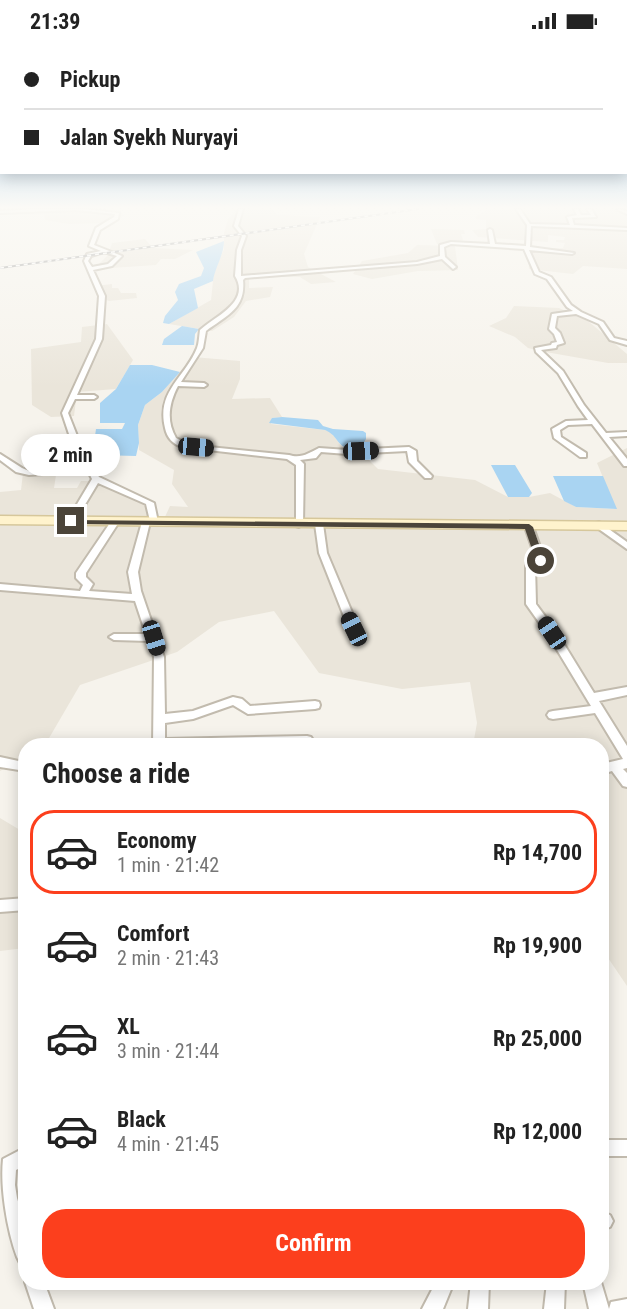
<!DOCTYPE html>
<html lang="en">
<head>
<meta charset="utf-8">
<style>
  :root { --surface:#fff; --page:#f2f2f2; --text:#222; --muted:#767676; --line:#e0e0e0; --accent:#fc3f1d }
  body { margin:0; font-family:"Roboto Condensed",sans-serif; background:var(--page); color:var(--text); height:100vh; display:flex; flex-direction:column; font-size:22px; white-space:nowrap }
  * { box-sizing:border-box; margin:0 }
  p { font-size:20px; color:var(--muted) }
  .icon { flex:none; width:33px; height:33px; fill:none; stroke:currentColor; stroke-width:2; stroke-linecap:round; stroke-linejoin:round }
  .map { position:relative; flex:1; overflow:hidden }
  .side { position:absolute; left:18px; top:696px; width:591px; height:552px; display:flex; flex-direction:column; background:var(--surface); border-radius:24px; box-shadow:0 3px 15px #0003 }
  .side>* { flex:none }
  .hud { position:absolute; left:0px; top:0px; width:627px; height:132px; box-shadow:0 3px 15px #0003; display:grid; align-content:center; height:132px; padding:0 24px; background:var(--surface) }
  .end { position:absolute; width:27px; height:27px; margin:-14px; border:8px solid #4b4439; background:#fff; box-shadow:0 0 0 3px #fff }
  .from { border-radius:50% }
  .bubble { position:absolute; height:42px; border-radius:21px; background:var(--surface); box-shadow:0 3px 15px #0003; font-size:20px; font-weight:700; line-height:42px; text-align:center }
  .car { position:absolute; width:18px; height:36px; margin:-18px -9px; border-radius:8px; box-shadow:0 0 4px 2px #0007; background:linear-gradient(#222 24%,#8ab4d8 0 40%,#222 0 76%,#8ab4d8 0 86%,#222 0) }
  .hud b { display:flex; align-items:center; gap:21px; height:57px; font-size:22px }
  .hud b+b { border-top:2px solid var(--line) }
  .hud i { width:15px; height:15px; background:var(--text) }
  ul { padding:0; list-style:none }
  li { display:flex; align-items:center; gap:18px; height:84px; margin:0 12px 9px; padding:0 12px; border:3px solid transparent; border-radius:24px }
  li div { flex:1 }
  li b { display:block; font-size:22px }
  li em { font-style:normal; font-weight:700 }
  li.on { border-color:var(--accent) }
  li>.icon { width:54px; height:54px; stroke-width:1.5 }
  h2 { padding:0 24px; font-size:27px; line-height:72px }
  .action { display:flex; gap:12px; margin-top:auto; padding:12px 24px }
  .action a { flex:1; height:69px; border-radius:24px; background:var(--accent); color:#fff; font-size:24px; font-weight:700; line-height:69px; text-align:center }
  .status { display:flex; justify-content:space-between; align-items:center; height:42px; padding:0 30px; background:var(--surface); direction:ltr }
  .status svg { height:16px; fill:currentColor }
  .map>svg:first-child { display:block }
  .residential { fill:#eae5da }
  .water { fill:#a9d4f2 }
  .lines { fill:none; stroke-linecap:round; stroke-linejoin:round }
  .minor-casing { stroke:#c2bbae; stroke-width:4 }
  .secondary-casing { stroke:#d6c79b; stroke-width:3 }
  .minor { fill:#fff; fill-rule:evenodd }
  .secondary { fill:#fff3cd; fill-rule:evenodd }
  .rail-casing { stroke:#9a9a9a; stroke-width:2 }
  .rail { stroke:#fff; stroke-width:1.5; stroke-dasharray:4; stroke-linecap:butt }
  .route { fill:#4b4439 }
</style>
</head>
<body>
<div class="status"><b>21:39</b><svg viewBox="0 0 49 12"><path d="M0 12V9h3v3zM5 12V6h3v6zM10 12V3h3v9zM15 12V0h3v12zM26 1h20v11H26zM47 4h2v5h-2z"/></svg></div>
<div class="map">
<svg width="627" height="1267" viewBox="0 0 627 1267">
  <rect width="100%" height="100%" fill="#f6f3ec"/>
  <path class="residential" d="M17 167H119L124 173 109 181 69 182 45 178 44 171Z
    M216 167H272L278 173 320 175 304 212 308 225 336 240 311 242 300 235H249V246L273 245 270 255 246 259 234 275 212 289 169 282 211 258 214 230 224 207V191L228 177 236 168Z
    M488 167H627V227L583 224 573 232 529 227 528 212 535 206H563L565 201 556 200V198H564L565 195 548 193V200L478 195 472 188 486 187V178L476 177 475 175Z
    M431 187 464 188 465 192H461L463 198 452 203 437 202Z
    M145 197 153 206 193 208 175 217H161L156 223 111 226 99 222 108 213 112 201Z
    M417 203 455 204 458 228 418 229 372 237 353 232 362 219 408 211Z
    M112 242V246H118L121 251H136L137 256 109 259 99 255 95 244Z
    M514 264 559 266 588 279 627 312V321H608L540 309 528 306 515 295 489 284 506 276Z
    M107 282 133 318 116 347 77 350 74 374 51 375 32 363 31 307 81 300 82 285Z
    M193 315 240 319V337L232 357 270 356 282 375 272 376 271 382 325 388 331 390 342 405 357 406 378 427 475 438 508 455H529L550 451 576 465 616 467 597 421 627 406V944L602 907V704L473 703 477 681 470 640 402 647 319 631 274 569 219 580 177 610 80 643 45 703 26 704 25 716 0 729V450L21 448 23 431 56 433 54 446H77L81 439H106L147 457 153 462 156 477H164L170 464 188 465 172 442 174 428 139 408 138 383 145 363 162 350Z
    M0 776 25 791V906L0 909Z"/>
  <path class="water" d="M224 199C224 213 215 225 213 239L194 247 198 266 169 282 163 281 165 274 178 258 175 250 179 242 201 234 204 226 196 210Z
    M182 284 199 287 195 292 194 303H162L164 297Z
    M130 323H152L180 330 162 350 145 363 138 383 139 401 136 414 98 413 94 412V398H99V393L95 394 96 387H122L125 381H100V361L116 347Z
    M282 375 318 378 323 384 333 387 363 389 366 391V397L361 405C335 411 342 395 325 388L269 381 272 376Z
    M491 423H515L532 451 529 455H508Z
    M553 434H603L617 467 576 465 564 459Z"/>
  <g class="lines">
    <defs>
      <path id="minor" d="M39 167H85L119 171 118 177 100 188 94 203 122 214 112 224 93 228 105 254 102 297 77 353H94L97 355 94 357H75L68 371 81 404 99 435 154 461 158 480 154 483 150 480 138 530 141 549 156 593 159 596 158 598 164 615 165 672 193 669 233 655 242 657 250 664 315 659 319 660 320 663 319 666 315 667 248 672 233 663 193 677 165 681V697L307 694 311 695 313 698 311 701 270 704H153L154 615 149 599 114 598 109 595 114 592H146L135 559 0 548V542L80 549 83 543 76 536V531L112 478 115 477 119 480 86 531V535L93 542 89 549 132 552 128 530 142 480 146 477 150 479 146 462 98 441 74 481H68L67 479 92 437 88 429 29 433 16 430 0 418V412L22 426 29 429 85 425 73 404 62 371 96 297 99 254 84 219 87 212 101 209 89 204 96 186 114 175 115 172 76 168 0 171V169ZM104 210 117 214 108 222 92 225 88 219 91 214Z
        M239 167H243L238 184 246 194 241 208V234L417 220 440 214V203L451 200 490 202 488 188 490 187 492 188 495 202 526 204 527 183 516 167H520L530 182 570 183 567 175 577 173 574 167H578L581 173H591L587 167H591L596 175 572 176 574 183 627 186V188L531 184 530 205 574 211 572 212 529 208 539 230 551 235 571 263 581 270 603 280 614 296 627 299V303L610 298 599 282 576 272 557 274 555 286 560 291 564 301 557 303 556 306 541 308 563 329 584 363 606 391 627 390V394L609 395 627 417V424H624L592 382 568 383 560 388 561 395 586 411V415H580L554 396 552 387 566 379 588 378 578 364 558 331 536 310 535 306 551 303 552 301 557 300 554 292 549 287 552 272 573 269 567 265 547 237 535 232 524 207 451 202 444 205 445 215 456 225 453 227 442 217 417 222 245 236 243 238C246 267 226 274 206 289L203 306 181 340 204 341 207 343 204 345 178 344C169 361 166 379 176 396L190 403 289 413C301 417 309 411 319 406L347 408 409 405 416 409 417 419 432 434 431 436H425L409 420 407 409 347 412 321 410 316 416 300 418 304 422 303 482 299 485 296 484V423L287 417 182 405C173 402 167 396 165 386 156 349 185 336 197 306 199 301 199 294 200 288 215 274 251 260 235 234L237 208 242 194 234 184Z
        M617 167 627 169V172L618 168Z
        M319 479 323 482 327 511 359 587 357 589 354 590 349 587 319 511 315 482Z
        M599 480 627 500V507L596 485V481Z
        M529 482 533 485 545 519 544 521 535 523 536 562 556 589 594 651 627 645V653L599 659 627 704V726L623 727 627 731V745L623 744 612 729 602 732V722L623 717 595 671 553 677 549 676 547 673 549 670 553 669 591 664 548 593 526 562V521L527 519 536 517 525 485Z
        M0 715 23 720 25 723 23 726 19 728 0 725Z
        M26 856V868L0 870V858Z
        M602 1098H627V1114H602Z
        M24 1106H26V1123L16 1128 15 1143 17 1156 26 1187V1224L20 1221 17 1215C7 1188 0 1145 3 1117Z
        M602 1170 610 1173 613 1179 610 1185 602 1188Z
        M26 1238V1240H44L54 1267H34L25 1240Z
        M436 1240H454L443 1267H422Z
        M471 1240H489L488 1267H468Z
        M547 1240H565L564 1267H544Z
        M583 1240H601L609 1267 611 1260 627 1257V1267H589Z"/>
      <path id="secondary" d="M0 474 627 480V488L0 482Z"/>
    </defs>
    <use href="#minor" class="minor-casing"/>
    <use href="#secondary" class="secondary-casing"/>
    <use href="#minor" class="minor"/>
    <use href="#secondary" class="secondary"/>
    <defs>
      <path id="rail" d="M0 226 418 167"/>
    </defs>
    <use href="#rail" class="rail-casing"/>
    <use href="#rail" class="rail"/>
  </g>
  <linearGradient id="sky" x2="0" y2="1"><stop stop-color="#8fc1ec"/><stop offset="0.48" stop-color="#fbfaf6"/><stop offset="1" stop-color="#fbfaf6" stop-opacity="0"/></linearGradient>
  <rect width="627" height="345" fill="url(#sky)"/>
  <path class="route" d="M68 478 529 482 533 485 545 519 541 522 536 519 525 487 71 482 68 481Z"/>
</svg>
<i class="end from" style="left:541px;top:519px"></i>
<i class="end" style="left:71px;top:479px"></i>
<div class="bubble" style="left:21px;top:392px;width:99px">2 min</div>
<i class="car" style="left:196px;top:405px;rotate:95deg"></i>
<i class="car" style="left:361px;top:409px;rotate:88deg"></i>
<i class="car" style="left:354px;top:587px;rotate:334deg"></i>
<i class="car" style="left:552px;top:591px;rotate:326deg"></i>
<i class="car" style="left:154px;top:596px;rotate:163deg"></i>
<div class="hud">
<b><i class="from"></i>Pickup</b>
<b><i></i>Jalan Syekh Nuryayi</b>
</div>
<section class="side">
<h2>Choose a ride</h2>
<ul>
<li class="on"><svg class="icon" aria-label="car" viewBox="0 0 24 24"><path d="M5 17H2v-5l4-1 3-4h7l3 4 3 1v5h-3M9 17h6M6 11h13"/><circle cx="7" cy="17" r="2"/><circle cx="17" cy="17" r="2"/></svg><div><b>Economy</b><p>1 min · 21:42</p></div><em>Rp 14,700</em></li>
<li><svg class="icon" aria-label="car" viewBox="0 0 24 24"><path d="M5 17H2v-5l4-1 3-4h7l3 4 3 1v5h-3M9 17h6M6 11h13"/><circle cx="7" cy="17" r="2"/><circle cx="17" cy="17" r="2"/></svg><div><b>Comfort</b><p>2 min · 21:43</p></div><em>Rp 19,900</em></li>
<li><svg class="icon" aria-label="car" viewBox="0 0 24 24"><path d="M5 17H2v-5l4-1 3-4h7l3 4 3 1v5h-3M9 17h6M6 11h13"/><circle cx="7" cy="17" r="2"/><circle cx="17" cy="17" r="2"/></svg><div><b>XL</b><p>3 min · 21:44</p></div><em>Rp 25,000</em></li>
<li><svg class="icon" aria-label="car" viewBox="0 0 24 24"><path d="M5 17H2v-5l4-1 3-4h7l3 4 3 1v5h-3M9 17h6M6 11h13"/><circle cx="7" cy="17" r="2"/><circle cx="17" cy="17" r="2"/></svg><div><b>Black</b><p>4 min · 21:45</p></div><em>Rp 12,000</em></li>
</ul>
<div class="action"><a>Confirm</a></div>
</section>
</div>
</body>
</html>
